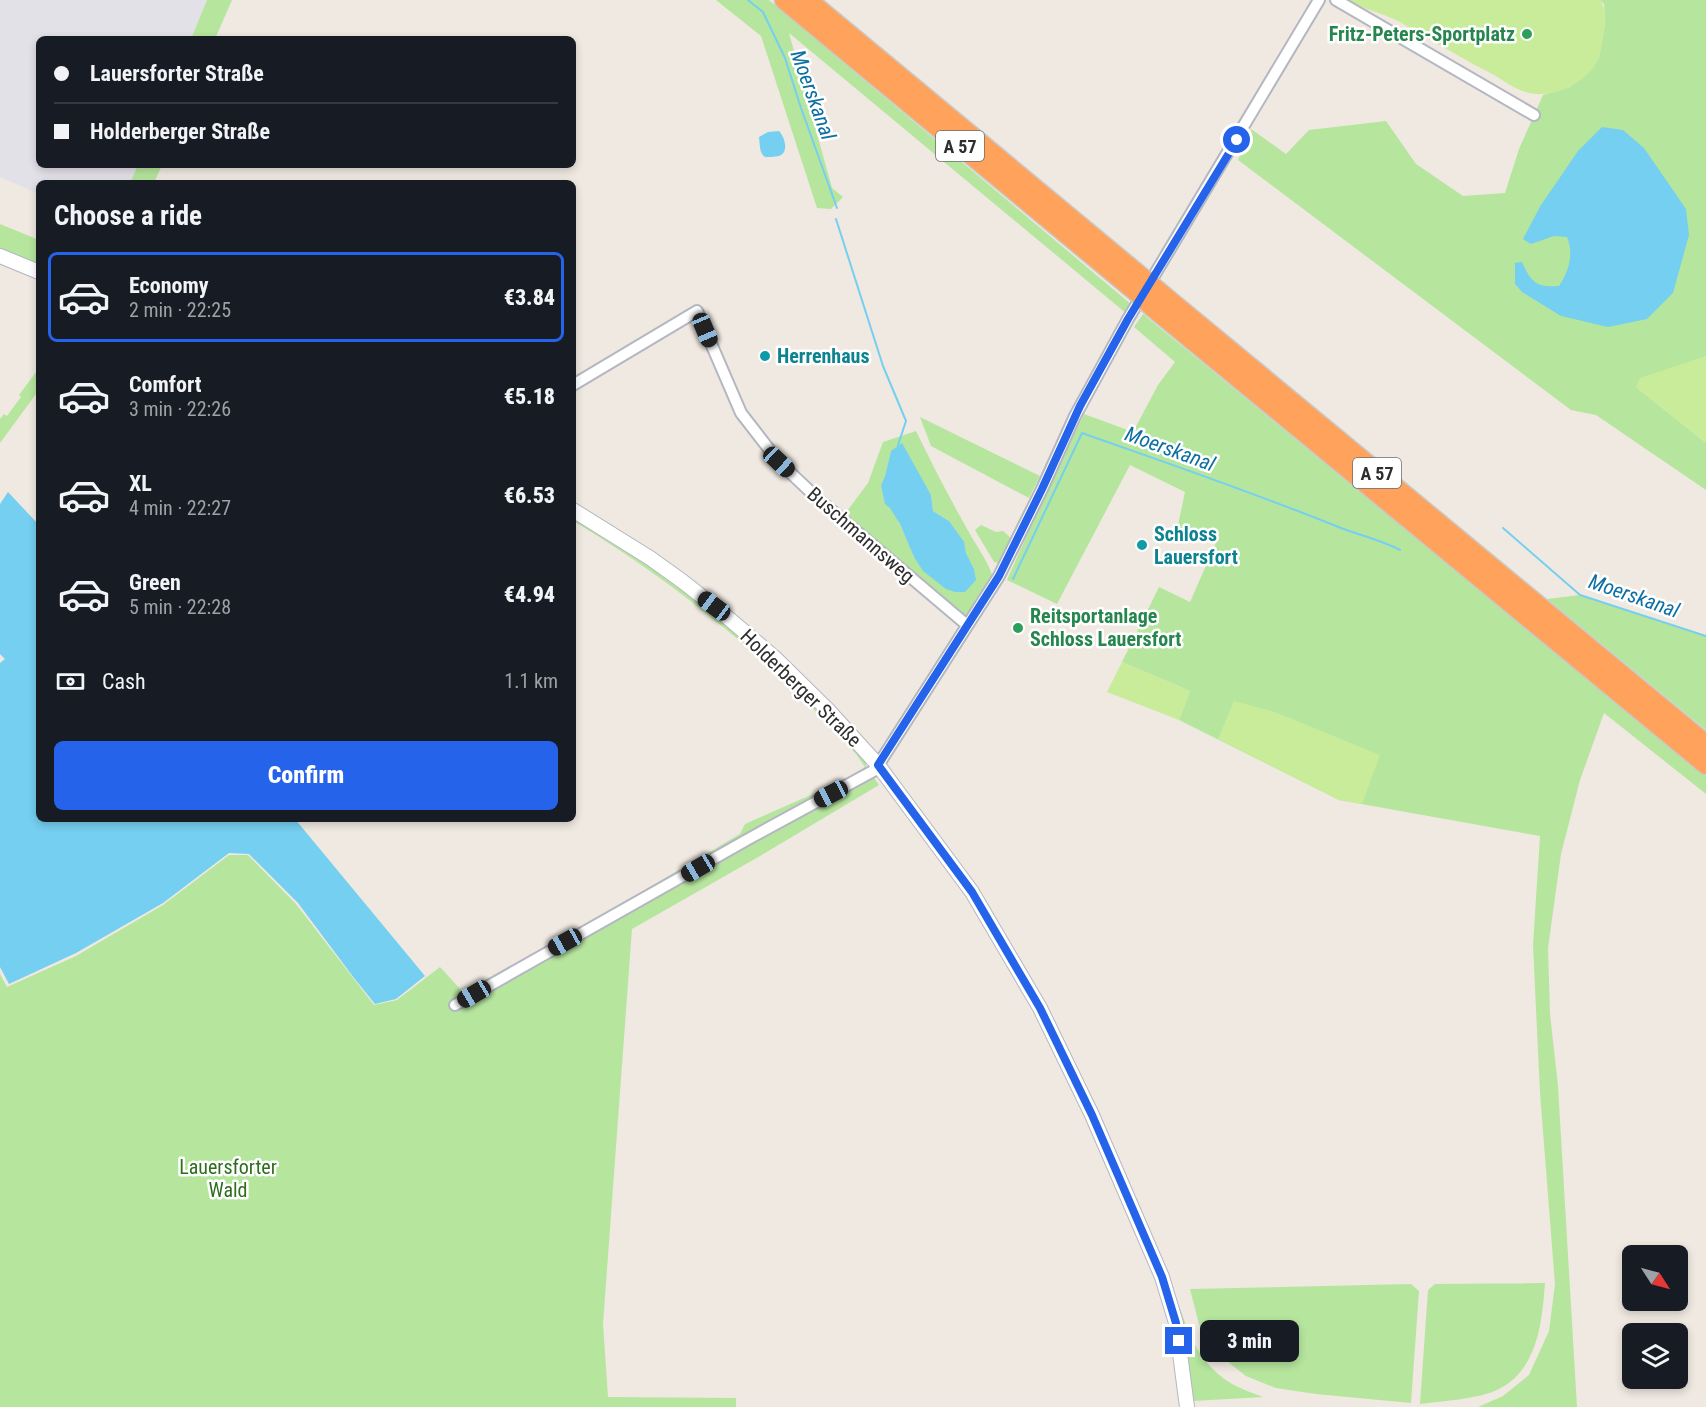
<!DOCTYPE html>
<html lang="en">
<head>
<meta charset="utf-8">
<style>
  :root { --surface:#171b24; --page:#20242c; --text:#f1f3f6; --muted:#9ea1a6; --line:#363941; --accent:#2563eb }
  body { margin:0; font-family:"Roboto Condensed",sans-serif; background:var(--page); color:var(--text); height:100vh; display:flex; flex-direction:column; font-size:22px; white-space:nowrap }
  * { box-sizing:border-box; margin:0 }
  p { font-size:20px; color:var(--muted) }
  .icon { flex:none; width:33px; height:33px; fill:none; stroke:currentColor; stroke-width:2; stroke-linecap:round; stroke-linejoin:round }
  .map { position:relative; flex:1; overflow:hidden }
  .drawer { position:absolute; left:36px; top:180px; width:540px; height:642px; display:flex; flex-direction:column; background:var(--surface); border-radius:9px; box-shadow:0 3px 9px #0003 }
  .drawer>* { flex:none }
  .banner { position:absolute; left:36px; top:36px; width:540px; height:132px; border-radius:9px; box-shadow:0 3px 9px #0003; display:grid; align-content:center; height:132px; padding:0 18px; background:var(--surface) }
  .needle { width:39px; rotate:126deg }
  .fabs { position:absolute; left:1622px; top:1245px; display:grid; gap:12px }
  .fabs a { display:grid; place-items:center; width:66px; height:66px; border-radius:9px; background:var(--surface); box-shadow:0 3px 9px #0003; font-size:30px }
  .end { position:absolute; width:27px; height:27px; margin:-14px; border:8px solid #2563eb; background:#fff; box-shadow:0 0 0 3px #fff }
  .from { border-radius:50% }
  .bubble { position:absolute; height:42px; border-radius:9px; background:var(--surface); box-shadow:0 3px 9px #0003; font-size:20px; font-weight:800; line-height:42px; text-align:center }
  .car { position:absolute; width:18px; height:36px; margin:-18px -9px; border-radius:8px; box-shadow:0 0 4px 2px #0007; background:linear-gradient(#222 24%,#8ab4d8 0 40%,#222 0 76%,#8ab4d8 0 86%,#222 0) }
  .banner b { display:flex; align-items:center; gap:21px; height:57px; font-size:22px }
  .banner b+b { border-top:2px solid var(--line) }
  .banner i { width:15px; height:15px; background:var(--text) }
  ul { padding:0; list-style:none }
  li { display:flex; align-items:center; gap:18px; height:90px; margin:0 12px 9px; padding:0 6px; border:3px solid transparent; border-radius:9px }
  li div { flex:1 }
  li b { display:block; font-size:22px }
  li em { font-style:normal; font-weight:800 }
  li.active { border-color:var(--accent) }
  li>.icon { width:54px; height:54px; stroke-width:1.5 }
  h2 { padding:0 18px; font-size:27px; line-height:72px }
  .pay { display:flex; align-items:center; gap:15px; height:66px; padding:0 18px; font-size:22px }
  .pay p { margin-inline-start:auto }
  .primary-button { display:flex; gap:12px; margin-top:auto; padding:12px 18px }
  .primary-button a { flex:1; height:69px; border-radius:9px; background:var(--accent); color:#fff; font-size:24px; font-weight:800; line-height:69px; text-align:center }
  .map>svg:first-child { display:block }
  .industrial { fill:#e3e1e8 }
  .green { fill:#b6e59e; fill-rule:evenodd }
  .pitch { fill:#c9ec9a }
  .water { fill:#75cff0 }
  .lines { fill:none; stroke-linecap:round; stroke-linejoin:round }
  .stream { stroke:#75cff0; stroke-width:2 }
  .street-casing { stroke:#b4b7c1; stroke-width:14 }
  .secondary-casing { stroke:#b4b7c1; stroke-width:16 }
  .highway-casing { stroke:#c9c9c9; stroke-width:21 }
  .street { stroke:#fff; stroke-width:10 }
  .secondary { stroke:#fff; stroke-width:14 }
  .highway { stroke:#ffa35c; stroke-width:18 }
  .highway-bridge-casing { stroke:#c9c9c9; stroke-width:21; stroke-linecap:butt }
  .highway-bridge { stroke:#ffa35c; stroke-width:18 }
  .route { stroke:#2563eb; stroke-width:8 }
  .leisure-dot { fill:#2e9e5b; stroke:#fff; stroke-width:2 }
  .culture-dot { fill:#0f9aa8; stroke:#fff; stroke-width:2 }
  .labels { text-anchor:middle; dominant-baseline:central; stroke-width:5; stroke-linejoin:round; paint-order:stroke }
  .shield { fill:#fff; stroke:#6d6d6d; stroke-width:1.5 }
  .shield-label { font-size:18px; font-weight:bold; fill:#2e2e2e }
  .leisure-label { font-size:20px; font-weight:bold; fill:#27864d; stroke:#fff; text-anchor:end }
  .culture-label { font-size:20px; font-weight:bold; fill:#0d838f; stroke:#fff; text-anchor:start }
  .street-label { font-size:20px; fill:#2e2e2e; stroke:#fff }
  .park-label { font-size:20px; fill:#2c6e1b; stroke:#fff }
  .water-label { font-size:21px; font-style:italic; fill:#0d6fa3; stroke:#fff }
</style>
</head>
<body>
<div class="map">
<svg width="1706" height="1407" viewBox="0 0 1706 1407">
  <rect width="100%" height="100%" fill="#efe9e1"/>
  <path class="industrial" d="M0 0H207L191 39H39V165H138L130 183H39V194L0 177Z"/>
  <path class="green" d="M207 0H232L215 39H191Z
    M716 0H769L1132 305 1127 314 789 33 832 188 843 197 831 209 817 208 761 36Z
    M1600 0H1706V356L1636 387 1706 443V490L1596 415 1571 410 1238 160 1251 129 1286 154 1309 130 1386 121 1416 164 1463 196 1505 193 1519 149 1543 95 1570 87 1599 58 1605 23 1604 4Z
    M138 165H162L154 183H130Z
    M0 224 39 240V268L0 251Z
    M1143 314 1706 776V794L1604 713 1580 780 1561 854 1548 948 1550 1014 1558 1086 1577 1407H1478L1503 1396 1529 1375 1549 1331 1555 1284 1540 1093 1533 945 1540 836 1339 800 1179 720 1190 691 1122 662 1159 587 1190 602 1219 536 1177 530 1185 492 1130 465 1057 604 1007 580 1044 497 1084 414 1133 432 1158 385 1175 362 1134 327Z
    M39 368V390L0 443V419L4 414 7 416 21 397 19 395Z
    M920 417 1040 476 1029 498 931 446Z
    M916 431C932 464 948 495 966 527 975 544 987 559 993 577L969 615 964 618 844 515 868 483 883 442ZM891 451 919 476 931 495 933 511 949 521 974 569 914 557C905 531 891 509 881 485L885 476Z
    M573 514 650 564 731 626 820 708 866 760V767L879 785 760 856 632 929 603 1324 608 1397 736 1398V1407H0V974L7 987 76 956 163 905 229 855H248L296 904 374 1005 397 1000 440 967 471 1001 604 925 602 915 740 834 745 824 849 778 865 767 856 754C827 723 798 691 765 663 705 609 642 562 573 521Z
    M981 525 996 532 1003 531 1011 538 1002 561 998 563 994 562 975 530Z
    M1580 595 1706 636V730L1547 599Z
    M1545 1283C1542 1322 1538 1369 1499 1389 1480 1399 1442 1401 1420 1404L1428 1290 1435 1284Z
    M1411 1284 1419 1291 1411 1403 1316 1394 1276 1388 1246 1376 1219 1355 1199 1324 1190 1289Z
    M1179 1306C1191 1339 1200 1364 1232 1384 1241 1389 1253 1393 1263 1397L1193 1401Z"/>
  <path class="pitch" d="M1347 0H1600C1609 12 1603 39 1600 54 1594 80 1552 101 1526 92 1515 89 1504 81 1494 75 1461 58 1430 39 1398 21 1382 13 1363 9 1347 0Z
    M1706 356V443L1636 387 1640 378Z
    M1122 662 1190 691 1179 720 1107 692Z
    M1234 701 1275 712 1380 755 1362 804 1339 800 1218 739Z"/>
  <path class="water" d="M1602 127 1623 130 1644 148 1686 209 1689 235 1673 293 1647 319 1608 327 1561 316 1522 292 1515 284V263L1522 262C1531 282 1536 288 1559 286 1569 271 1574 254 1567 237L1554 236 1531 244 1523 239 1541 205 1578 151Z
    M779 131C784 136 789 150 781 155 777 157 770 157 765 157 759 153 760 144 759 137L768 132Z
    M902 443 931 495 933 511 949 521 964 542 966 553 974 569 976 580 965 592H955L946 589 923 571 914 557 900 524 890 508 885 504 881 485 885 476 891 451Z
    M8 492 39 525V819H295L425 976 396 999 375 1004 354 978 298 903 249 854 229 853 163 903 76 953 9 984 0 967V663L5 659 0 654V504Z"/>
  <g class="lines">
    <path class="stream" d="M748 0 763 12 785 58 801 108 837 208
      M836 219 883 366 906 421 898 445 899 447
      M1503 528 1580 595 1706 636
      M1013 579 1082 433C1167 463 1252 492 1336 526 1357 535 1380 539 1400 550"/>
    <defs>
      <path id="street" d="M1336 0 1534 115
        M573 385 697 311 741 413 779 462 817 498 967 625
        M455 1005 752 837 875 770 999 576 1042 489 1075 416 1128 319 1319 0"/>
      <path id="secondary" d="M0 256 39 272
        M573 510 650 558 682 581 714 606 774 657 828 710 878 765 972 892 1040 1008 1092 1115 1162 1277 1176 1323 1187 1407"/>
      <path id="highway" d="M784 0 1136 292
        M808 0 1143 278
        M1162 294 1706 744
        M1153 308 1706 765"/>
    </defs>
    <use href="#street" class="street-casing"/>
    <use href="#secondary" class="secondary-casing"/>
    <use href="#highway" class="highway-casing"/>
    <use href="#street" class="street"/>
    <use href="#secondary" class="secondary"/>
    <use href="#highway" class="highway"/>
    <defs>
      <path id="highway-bridge" d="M1143 278 1162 294
        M1136 292 1153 308"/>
    </defs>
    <use href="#highway-bridge" class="highway-bridge-casing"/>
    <use href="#highway-bridge" class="highway-bridge"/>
  </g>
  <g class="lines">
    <path class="route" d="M1179 1341 1176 1323 1162 1277 1092 1115 1040 1008 972 892 878 765 999 576 1042 489 1080 406 1128 319 1237 140"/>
  </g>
  <g class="leisure-dot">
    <circle cx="1527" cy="34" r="6"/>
    <circle cx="1018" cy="628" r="6"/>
  </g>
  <g class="culture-dot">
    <circle cx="765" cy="356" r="6"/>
    <circle cx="1142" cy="545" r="6"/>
  </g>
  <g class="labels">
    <g class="shield">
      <rect x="936" y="131" width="48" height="30" rx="4.5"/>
      <rect x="1353" y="458" width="48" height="30" rx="4.5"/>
    </g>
    <g class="shield-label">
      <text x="960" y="146">A 57</text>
      <text x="1377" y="473">A 57</text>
    </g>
    <g class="leisure-label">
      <text x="1515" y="34">Fritz-Peters-Sportplatz</text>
      <text x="1030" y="616" text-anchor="start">Reitsportanlage<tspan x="1030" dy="23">Schloss Lauersfort</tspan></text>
    </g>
    <g class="culture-label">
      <text x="777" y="356">Herrenhaus</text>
      <text x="1154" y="534">Schloss<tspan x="1154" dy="23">Lauersfort</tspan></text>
    </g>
    <g class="street-label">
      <text transform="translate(861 535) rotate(41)">Buschmannsweg</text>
      <text transform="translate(801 688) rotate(44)">Holderberger Straße</text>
    </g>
    <g class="park-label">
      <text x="228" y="1167">Lauersforter<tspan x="228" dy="23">Wald</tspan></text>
    </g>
    <g class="water-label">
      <text transform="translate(813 95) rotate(70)">Moerskanal</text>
      <text transform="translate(1170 449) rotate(20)">Moerskanal</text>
      <text transform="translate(1634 596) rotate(19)">Moerskanal</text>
    </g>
  </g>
</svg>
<div class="fabs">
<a><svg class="needle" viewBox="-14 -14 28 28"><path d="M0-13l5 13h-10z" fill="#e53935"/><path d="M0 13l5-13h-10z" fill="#9ea1a6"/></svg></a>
<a><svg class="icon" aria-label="layers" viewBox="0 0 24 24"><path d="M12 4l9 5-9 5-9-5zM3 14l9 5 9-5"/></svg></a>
</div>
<i class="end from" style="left:1237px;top:140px"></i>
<i class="end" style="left:1179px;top:1341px"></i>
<div class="bubble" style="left:1200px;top:1320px;width:99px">3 min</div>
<i class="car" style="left:705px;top:330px;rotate:157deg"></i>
<i class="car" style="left:779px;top:462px;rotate:133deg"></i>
<i class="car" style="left:714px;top:606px;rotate:307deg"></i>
<i class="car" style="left:831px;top:794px;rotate:242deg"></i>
<i class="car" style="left:698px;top:868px;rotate:240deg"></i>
<i class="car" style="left:565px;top:942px;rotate:241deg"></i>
<i class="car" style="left:474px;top:994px;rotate:240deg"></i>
<div class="banner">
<b><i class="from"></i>Lauersforter Straße</b>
<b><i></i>Holderberger Straße</b>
</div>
<section class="drawer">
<h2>Choose a ride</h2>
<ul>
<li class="active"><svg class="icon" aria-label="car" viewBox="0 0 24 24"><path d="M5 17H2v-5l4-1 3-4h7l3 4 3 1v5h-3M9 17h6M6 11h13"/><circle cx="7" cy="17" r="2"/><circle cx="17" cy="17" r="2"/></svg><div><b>Economy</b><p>2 min · 22:25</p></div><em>€3.84</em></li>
<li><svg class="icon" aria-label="car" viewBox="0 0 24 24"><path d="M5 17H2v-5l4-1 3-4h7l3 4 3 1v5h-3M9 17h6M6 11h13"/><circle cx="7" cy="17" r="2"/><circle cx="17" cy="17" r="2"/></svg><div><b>Comfort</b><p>3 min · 22:26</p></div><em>€5.18</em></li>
<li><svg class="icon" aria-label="car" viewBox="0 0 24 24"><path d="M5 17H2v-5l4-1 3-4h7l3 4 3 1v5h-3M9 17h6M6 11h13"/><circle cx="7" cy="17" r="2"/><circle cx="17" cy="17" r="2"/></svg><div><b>XL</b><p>4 min · 22:27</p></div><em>€6.53</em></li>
<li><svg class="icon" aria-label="car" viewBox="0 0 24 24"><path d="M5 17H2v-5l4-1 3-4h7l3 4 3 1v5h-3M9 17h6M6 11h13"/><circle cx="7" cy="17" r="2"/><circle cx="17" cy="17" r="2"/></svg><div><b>Green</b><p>5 min · 22:28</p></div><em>€4.94</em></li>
</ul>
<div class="pay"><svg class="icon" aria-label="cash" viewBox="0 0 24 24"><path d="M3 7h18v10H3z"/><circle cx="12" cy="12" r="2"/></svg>Cash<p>1.1 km</p></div>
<div class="primary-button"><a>Confirm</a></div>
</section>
</div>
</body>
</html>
